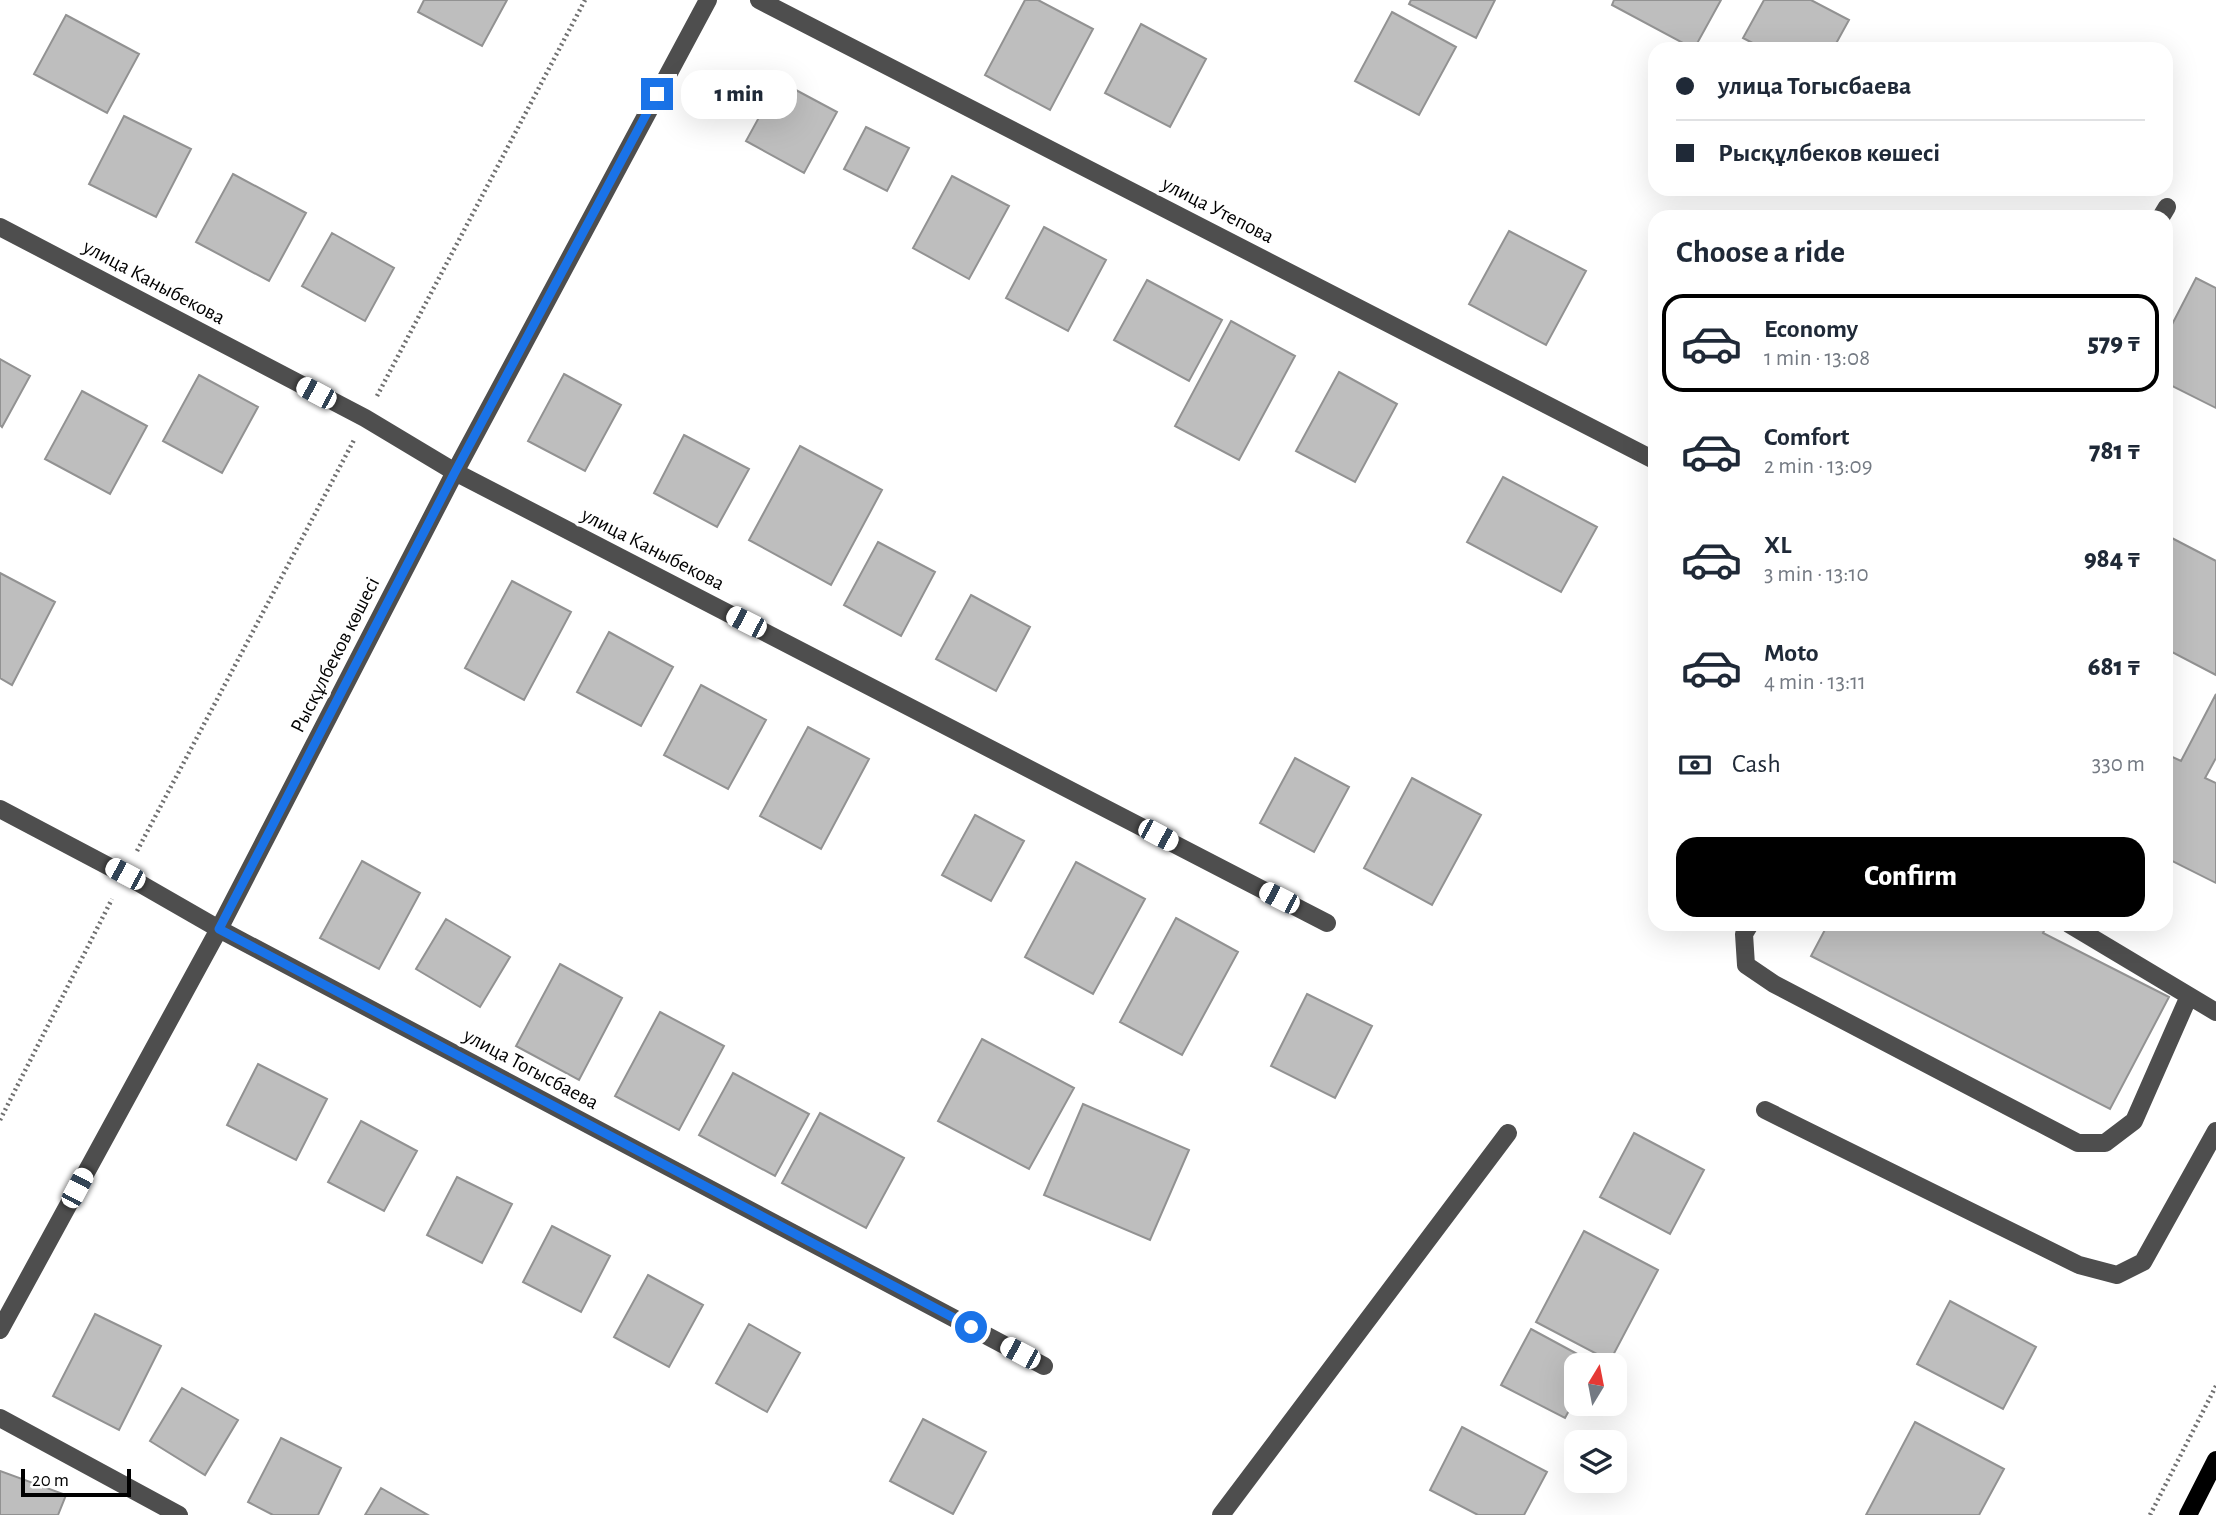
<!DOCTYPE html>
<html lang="en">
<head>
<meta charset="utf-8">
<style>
  :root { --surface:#fff; --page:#f6f6f7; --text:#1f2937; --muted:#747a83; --line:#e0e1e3; --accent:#000 }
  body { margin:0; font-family:"Alegreya Sans",sans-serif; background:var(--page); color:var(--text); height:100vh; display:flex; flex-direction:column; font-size:26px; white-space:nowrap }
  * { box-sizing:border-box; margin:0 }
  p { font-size:23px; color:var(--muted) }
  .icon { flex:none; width:38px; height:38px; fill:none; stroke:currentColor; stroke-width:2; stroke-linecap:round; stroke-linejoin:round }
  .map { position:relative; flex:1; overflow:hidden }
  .details { position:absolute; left:1648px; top:210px; width:525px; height:721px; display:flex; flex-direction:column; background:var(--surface); border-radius:21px; box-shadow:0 7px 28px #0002 }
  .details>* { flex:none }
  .hud { position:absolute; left:1648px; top:42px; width:525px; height:154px; border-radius:21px; box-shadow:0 7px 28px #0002; display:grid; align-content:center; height:154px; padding:0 28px; background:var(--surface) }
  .needle { width:46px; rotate:10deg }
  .tools { position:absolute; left:1564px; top:1353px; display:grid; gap:14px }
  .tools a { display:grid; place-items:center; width:63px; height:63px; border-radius:14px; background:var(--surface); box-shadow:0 7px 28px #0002; font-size:35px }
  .scale { position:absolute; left:21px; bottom:18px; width:110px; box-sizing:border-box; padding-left:7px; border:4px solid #000; border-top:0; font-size:19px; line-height:24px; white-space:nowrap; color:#000; -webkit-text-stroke:5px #fff; paint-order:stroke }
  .end { position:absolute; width:32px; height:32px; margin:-16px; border:9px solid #1a73e8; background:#fff; box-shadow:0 0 0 4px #fff }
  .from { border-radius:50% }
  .bubble { position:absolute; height:49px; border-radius:21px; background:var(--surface); box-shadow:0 7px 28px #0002; font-size:23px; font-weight:800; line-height:49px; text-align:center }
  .car { position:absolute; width:21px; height:42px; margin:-21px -10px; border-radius:9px; box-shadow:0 0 5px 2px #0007; background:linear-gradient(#fff 24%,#345 0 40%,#fff 0 76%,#345 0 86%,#fff 0) }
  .hud b { display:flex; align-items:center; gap:24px; height:66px; font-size:26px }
  .hud b+b { border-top:2px solid var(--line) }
  .hud i { width:18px; height:18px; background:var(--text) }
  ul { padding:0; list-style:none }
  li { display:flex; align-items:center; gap:21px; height:98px; margin:0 14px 10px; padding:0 14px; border:4px solid transparent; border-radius:21px }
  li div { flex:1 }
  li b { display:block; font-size:26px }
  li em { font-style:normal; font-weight:800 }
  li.current { border-color:var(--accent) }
  li>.icon { width:63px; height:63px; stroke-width:1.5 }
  h2 { padding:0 28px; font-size:32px; line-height:84px }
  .pay { display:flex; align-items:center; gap:18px; height:77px; padding:0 28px; font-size:26px }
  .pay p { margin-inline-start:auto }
  .action { display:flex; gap:14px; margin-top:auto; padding:14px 28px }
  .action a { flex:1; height:80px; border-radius:21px; background:var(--accent); color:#fff; font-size:28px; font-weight:800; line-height:80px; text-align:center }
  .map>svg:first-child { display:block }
  .building { fill:#bebebe; stroke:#929292; stroke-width:2 }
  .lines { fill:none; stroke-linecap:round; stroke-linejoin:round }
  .path { stroke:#707070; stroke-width:4.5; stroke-dasharray:2 3.5; stroke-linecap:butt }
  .minor { stroke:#4e4e4e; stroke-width:18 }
  .major { stroke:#000; stroke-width:18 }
  .route { stroke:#1a73e8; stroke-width:9 }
  .labels { text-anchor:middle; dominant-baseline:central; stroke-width:7; stroke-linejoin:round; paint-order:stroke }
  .street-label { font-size:21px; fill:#000; stroke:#fff }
</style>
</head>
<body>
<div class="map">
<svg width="2216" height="1515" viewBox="0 0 2216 1515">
  <rect width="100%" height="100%" fill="#fff"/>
  <path class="building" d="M424 0H507L482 46 418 12Z
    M1025 0H1038L1093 29 1050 110 985 75Z
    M1411 0H1495L1476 38 1409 4Z
    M1614 0H1721L1694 49 1612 5Z
    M1764 0H1811L1849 20 1833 49H1764L1743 38Z
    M1392 12 1456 47 1419 115 1355 81Z
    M66 15 139 54 107 113 34 74Z
    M1141 24 1206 59 1170 127 1105 93Z
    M779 81 837 112 804 173 746 141Z
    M124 116 191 149 156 217 89 184Z
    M866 127 909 148 887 191 844 169Z
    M233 174 306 213 269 281 196 242Z
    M952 176 1009 206 969 279 913 248Z
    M1044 227 1106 260 1068 331 1006 298Z
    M1509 231 1586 271 1546 345 1469 304Z
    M332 233 394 268 365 321 302 286Z
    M2196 278 2216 288V408L2166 383V336Z
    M1147 280 1222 320 1189 381 1114 340Z
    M1231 321 1295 356 1239 460 1175 426Z
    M0 359 30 376 2 427 0 425Z
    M1339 372 1397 404 1355 482 1296 451Z
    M564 374 621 405 585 471 528 441Z
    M199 375 258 407 222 473 163 441Z
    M82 391 147 426 110 494 45 459Z
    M684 435 749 469 717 527 654 493Z
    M800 446 882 490 831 585 749 540Z
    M1503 477 1597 527 1561 592 1467 542Z
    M2166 535 2216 561V675L2166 649Z
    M878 542 935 572 901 636 844 605Z
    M0 573 55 602 12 685 0 678Z
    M512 581 571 612 524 700 465 668Z
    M971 595 1030 627 996 691 936 659Z
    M609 632 673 667 641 726 577 692Z
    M701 685 766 720 728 789 664 755Z
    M2216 694V758L2205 778 2216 783V883L2166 858V754L2181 761Z
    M808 727 869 759 821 849 760 816Z
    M1295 758 1349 787 1314 852 1260 823Z
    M1412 778 1481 815 1432 905 1364 868Z
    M975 815 1024 841 991 901 942 875Z
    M362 861 420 893 379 969 320 938Z
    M1076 862 1145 899 1093 994 1025 957Z
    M1176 918 1238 952 1182 1055 1120 1022Z
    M446 919 510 957 480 1007 416 969Z
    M1828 924H2047L2043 933 2169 997 2110 1109 1811 956Z
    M560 964 622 998 579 1080 516 1046Z
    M1307 994 1372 1026 1335 1098 1271 1066Z
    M660 1012 724 1046 679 1130 615 1096Z
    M982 1039 1074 1088 1029 1169 938 1121Z
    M258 1064 327 1099 296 1160 227 1125Z
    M733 1073 809 1114 775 1176 699 1135Z
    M1083 1104 1189 1150 1150 1240 1044 1195Z
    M820 1113 904 1158 866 1228 782 1183Z
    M361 1121 417 1151 384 1211 328 1182Z
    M1634 1133 1704 1170 1670 1234 1600 1197Z
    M457 1177 512 1204 482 1263 427 1235Z
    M552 1226 610 1256 581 1312 523 1282Z
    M1584 1231 1658 1270 1610 1361 1536 1322Z
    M648 1275 703 1305 669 1367 614 1337Z
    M1950 1301 2036 1347 2003 1409 1917 1364Z
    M95 1314 161 1346 119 1430 53 1396Z
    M749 1324 800 1353 767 1412 716 1383Z
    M1531 1329 1594 1363 1593 1365H1577V1396L1565 1418 1501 1385Z
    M182 1388 238 1420 205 1475 150 1441Z
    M923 1419 986 1452 953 1514 890 1481Z
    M1915 1422 2004 1469 1979 1515H1866Z
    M1462 1427 1547 1472 1524 1515H1478L1430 1490Z
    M281 1438 341 1468 318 1515H273L248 1502Z
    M0 1471 66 1495 58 1515H0Z
    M381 1488 428 1515H365Z"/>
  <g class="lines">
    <path class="path" d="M377 396 585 0
      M137 851 354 440
      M0 1120 112 899
      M2150 1515 2216 1386"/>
    <path class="minor" d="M759 0 1656 461
      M2161 217 2167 207
      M0 227 365 418 455 472 1327 923
      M0 809 125 875 219 929 1044 1366
      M1750 924 1744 934 1746 965 1774 984 2078 1143H2105L2134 1121 2189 996
      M2069 924 2216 1012
      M1765 1110 2079 1265 2117 1275 2143 1262 2216 1131
      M0 1330 219 929 455 472 708 0
      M0 1418 179 1515
      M1221 1515 1508 1133"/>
    <path class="major" d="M2188 1515 2216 1460"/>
  </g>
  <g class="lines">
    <path class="route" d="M657 94 455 472 219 929 971 1327"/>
  </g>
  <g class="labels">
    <g class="street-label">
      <text transform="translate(1218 210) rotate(27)">улица Утепова</text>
      <text transform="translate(154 282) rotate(28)">улица Каныбекова</text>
      <text transform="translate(653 549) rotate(27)">улица Каныбекова</text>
      <text transform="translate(335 655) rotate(-63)">Рысқұлбеков көшесі</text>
      <text transform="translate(531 1069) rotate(28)">улица Тогысбаева</text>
    </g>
  </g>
</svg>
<div class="tools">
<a><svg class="needle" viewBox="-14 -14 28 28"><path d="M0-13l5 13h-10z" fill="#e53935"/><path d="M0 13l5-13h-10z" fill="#747a83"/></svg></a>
<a><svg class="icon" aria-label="layers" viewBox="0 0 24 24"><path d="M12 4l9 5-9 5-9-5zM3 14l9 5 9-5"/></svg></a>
</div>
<div class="scale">20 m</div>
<i class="end from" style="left:971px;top:1327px"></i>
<i class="end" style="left:657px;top:94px"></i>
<div class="bubble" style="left:681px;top:70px;width:116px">1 min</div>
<i class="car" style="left:316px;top:393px;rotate:298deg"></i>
<i class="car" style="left:746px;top:622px;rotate:297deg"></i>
<i class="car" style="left:1158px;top:835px;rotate:118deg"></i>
<i class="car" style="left:125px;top:874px;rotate:298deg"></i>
<i class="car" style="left:1279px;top:898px;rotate:297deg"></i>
<i class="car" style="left:77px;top:1188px;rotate:28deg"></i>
<i class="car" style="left:1020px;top:1353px;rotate:298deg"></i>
<div class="hud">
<b><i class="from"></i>улица Тогысбаева</b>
<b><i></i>Рысқұлбеков көшесі</b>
</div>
<section class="details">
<h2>Choose a ride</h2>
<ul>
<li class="current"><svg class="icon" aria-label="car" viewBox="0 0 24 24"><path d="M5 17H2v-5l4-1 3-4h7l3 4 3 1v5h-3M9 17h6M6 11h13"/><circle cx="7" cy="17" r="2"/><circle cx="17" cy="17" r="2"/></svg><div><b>Economy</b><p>1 min · 13:08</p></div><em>579 ₸</em></li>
<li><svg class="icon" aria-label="car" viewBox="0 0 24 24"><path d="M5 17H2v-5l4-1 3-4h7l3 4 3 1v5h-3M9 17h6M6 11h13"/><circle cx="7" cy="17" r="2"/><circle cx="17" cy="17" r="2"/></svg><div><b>Comfort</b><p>2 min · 13:09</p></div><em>781 ₸</em></li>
<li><svg class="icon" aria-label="car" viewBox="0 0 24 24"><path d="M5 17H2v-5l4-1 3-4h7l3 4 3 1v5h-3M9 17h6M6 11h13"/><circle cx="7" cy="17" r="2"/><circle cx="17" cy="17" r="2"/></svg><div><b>XL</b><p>3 min · 13:10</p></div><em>984 ₸</em></li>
<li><svg class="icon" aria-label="car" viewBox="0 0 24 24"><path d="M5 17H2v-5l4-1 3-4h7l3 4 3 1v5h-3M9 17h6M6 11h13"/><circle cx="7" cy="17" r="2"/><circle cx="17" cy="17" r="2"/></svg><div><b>Moto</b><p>4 min · 13:11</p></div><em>681 ₸</em></li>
</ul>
<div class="pay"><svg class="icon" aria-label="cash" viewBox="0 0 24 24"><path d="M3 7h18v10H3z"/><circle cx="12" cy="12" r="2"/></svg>Cash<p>330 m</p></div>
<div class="action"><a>Confirm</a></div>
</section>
</div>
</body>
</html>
